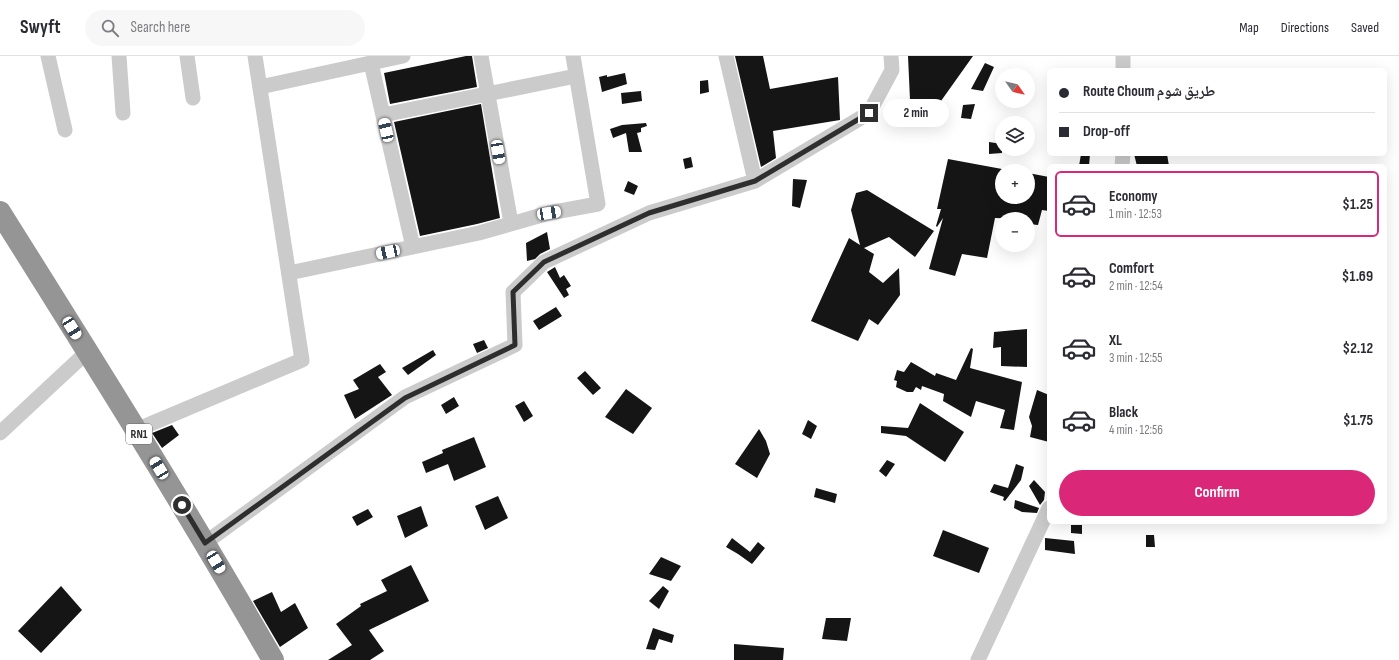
<!DOCTYPE html>
<html lang="en">
<head>
<meta charset="utf-8">
<style>
  :root { --surface:#fff; --page:#f7f7f7; --text:#2b2b33; --muted:#7c7c81; --line:#e1e1e2; --accent:#db2777 }
  body { margin:0; font-family:"Sofia Sans Condensed","Noto Naskh Arabic",sans-serif; background:var(--page); color:var(--text); height:100vh; display:flex; flex-direction:column; font-size:15px; white-space:nowrap }
  * { box-sizing:border-box; margin:0 }
  p { font-size:13px; color:var(--muted) }
  .icon { flex:none; width:22px; height:22px; fill:none; stroke:currentColor; stroke-width:2; stroke-linecap:round; stroke-linejoin:round }
  .map { position:relative; flex:1; overflow:hidden }
  .side { position:absolute; left:1047px; top:108px; width:340px; height:360px; display:flex; flex-direction:column; background:var(--surface); border-radius:6px; box-shadow:0 4px 16px #0002 }
  .side>* { flex:none }
  .top-card { position:absolute; left:1047px; top:12px; width:340px; height:88px; border-radius:6px; box-shadow:0 4px 16px #0002; display:grid; align-content:center; height:88px; padding:0 12px; background:var(--surface) }
  .needle { width:26px; rotate:124deg }
  .buttons { position:absolute; left:995px; top:12px; display:grid; gap:8px }
  .buttons a { display:grid; place-items:center; width:40px; height:40px; border-radius:50%; background:var(--surface); box-shadow:0 4px 16px #0002; font-size:20px }
  .end { position:absolute; width:18px; height:18px; margin:-9px; border:5px solid #2e2e2e; background:#fff; box-shadow:0 0 0 2px #fff }
  .from { border-radius:50% }
  .bubble { position:absolute; height:28px; border-radius:14px; background:var(--surface); box-shadow:0 4px 16px #0002; font-size:13px; font-weight:700; line-height:28px; text-align:center }
  .car { position:absolute; width:12px; height:24px; margin:-12px -6px; border-radius:5px; box-shadow:0 0 3px 1px #0007; background:linear-gradient(#fff 24%,#345 0 40%,#fff 0 76%,#345 0 86%,#fff 0) }
  .top-card b { display:flex; align-items:center; gap:14px; height:38px; font-size:15px }
  .top-card b+b { border-top:1px solid var(--line) }
  .top-card i { width:10px; height:10px; background:var(--text) }
  ul { padding:7px 0 0; list-style:none }
  li { display:flex; align-items:center; gap:12px; height:66px; margin:0 8px 6px; padding:0 4px; border:2px solid transparent; border-radius:6px }
  li div { flex:1 }
  li b { display:block; font-size:15px }
  li em { font-style:normal; font-weight:700 }
  li.on { border-color:var(--accent) }
  li>.icon { width:36px; height:36px; stroke-width:1.5 }
  .primary-button { display:flex; gap:8px; margin-top:auto; padding:8px 12px }
  .primary-button a { flex:1; height:46px; border-radius:24px; background:var(--accent); color:#fff; font-size:16px; font-weight:700; line-height:46px; text-align:center }
  header { display:flex; align-items:center; gap:24px; box-sizing:border-box; height:56px; padding:0 20px; background:var(--surface); border-bottom:1px solid var(--line) }
  header strong { font-size:19px }
  nav { display:flex; gap:22px; margin-inline-start:auto; font-size:14px }
  .search { width:280px; height:36px; background:var(--page); display:flex; align-items:center; gap:10px; box-sizing:border-box; padding:0 14px; border-radius:22px; color:var(--muted); font-size:15px }
  .map>svg:first-child { display:block }
  .building { fill:#151515 }
  .lines { fill:none; stroke-linecap:round; stroke-linejoin:round }
  .minor { stroke:#cbcbcb; stroke-width:15 }
  .highway { stroke:#959595; stroke-width:22 }
  .route { stroke:#2e2e2e; stroke-width:5 }
  .labels { text-anchor:middle; dominant-baseline:central; stroke-width:4; stroke-linejoin:round; paint-order:stroke }
  .shield { fill:#fff; stroke:#6d6d6d; stroke-width:1 }
  .shield-label { font-size:12px; font-weight:bold; fill:#2e2e2e }
</style>
</head>
<body>
<header>
<strong>Swyft</strong>
<div class="search"><svg class="icon" aria-label="search" viewBox="0 0 24 24"><circle cx="10" cy="10" r="6"/><path d="M15 15l6 6"/></svg>Search here</div>
<nav><a>Map</a><a>Directions</a><a>Saved</a></nav>
</header>
<div class="map">
<svg width="1399" height="604" viewBox="0 0 1399 604">
  <rect width="100%" height="100%" fill="#fff"/>
  <path class="building" d="M466 0H472L477 31 390 48 384 17Z
    M735 0H763L770 33 838 21 840 64 773 75 776 102 761 111Z
    M908 0H973L936 52 910 44Z
    M985 7 994 11 983 35 971 33Z
    M625 17 627 28 602 36 599 21 607 19V21Z
    M708 24 709 36 700 38V25Z
    M641 35 642 45 622 48 621 37Z
    M481 48 500 162 477 168 420 180 394 66Z
    M975 48 971 63 961 62 963 49Z
    M646 67 647 70 641 72V76L637 77 642 96H629L626 77 613 82 610 73 622 69Z
    M989 86 1002 88V97L989 98Z
    M1081 98H1090L1089 110H1079Z
    M1134 98H1167L1169 110H1137Z
    M691 101 693 111 685 113 683 103Z
    M948 103 1002 113V141H1028V117L1049 121V155L1042 154 1038 169 1028 168V163L995 162 987 202 962 198 955 220 929 213 943 162 937 171 936 170 941 153H937Z
    M793 123 807 124 800 152 792 150Z
    M628 125 638 130 634 139 624 135Z
    M867 134 934 175 915 201 889 181 864 192 874 198 869 216 883 227 899 212 900 239 878 269 869 263 858 285 811 265 849 182 860 189 851 154 856 137Z
    M547 176 550 193 540 198 535 203 527 205 526 187Z
    M555 211 560 222 564 219 571 230 566 233 569 239 564 242 547 216Z
    M556 251 562 260 539 274 533 265Z
    M1027 273V311L1001 310V291L993 292 994 276Z
    M484 284 488 292 477 297 473 288Z
    M971 292 973 293 970 312 1022 326 1014 374 1000 372 1005 354 976 345 971 361 943 345 944 338 922 330 921 334 916 331 913 336H907L896 331 897 325 894 324 897 314 904 316 911 306 935 320 936 317 956 324Z
    M433 294 436 299 408 319 402 312Z
    M380 308 386 316 378 321 392 339 355 363 344 339 359 333 353 324Z
    M585 315 601 332 593 339 577 322Z
    M626 333 652 352 633 378 605 361Z
    M1037 334 1049 339V386L1030 381 1032 370 1029 361Z
    M454 341 459 350 446 358 441 349Z
    M524 345 533 360 524 366 515 350Z
    M920 347 964 376 945 406 906 380 881 377V370L908 372Z
    M808 364 817 370 811 383 802 378Z
    M172 369 179 379 162 392 152 377Z
    M759 373 766 385 770 398 757 422 735 408Z
    M474 381 486 411 454 425 448 408 426 417 422 406 443 397 442 394Z
    M887 404 895 408 886 421 879 415Z
    M1016 408 1024 411 1021 424 1005 445 1003 444 1004 441 990 436 994 428 1008 432Z
    M1034 424 1045 436 1044 444 1040 449 1029 430Z
    M816 432 837 438 835 447 814 441Z
    M498 440 508 462 485 474 475 450Z
    M1015 444 1039 452 1037 457 1022 456 1014 452Z
    M421 450 428 470 405 482 397 460Z
    M368 453 373 461 357 470 352 461Z
    M1071 469H1082V478L1071 477Z
    M943 474 989 492 979 517 933 500Z
    M1146 479H1154L1155 491H1146Z
    M732 482 750 496 758 486 765 492 752 508 738 498 726 491Z
    M1045 482 1074 485 1075 498 1045 494Z
    M661 501 681 510 671 525 649 518Z
    M411 509 429 545 369 574 384 595 370 604H328L352 589 336 568 361 550 360 548 387 535 381 524Z
    M61 530 82 554 41 597 18 575Z
    M663 530 669 535 659 553 649 545Z
    M272 536 281 556 295 547 308 572 280 591 253 545Z
    M826 562H851L847 585 822 583Z
    M653 572 674 579 672 587 659 583 655 594 646 593Z
    M734 588 784 592 783 604H734Z"/>
  <g class="lines">
    <path class="minor" d="M48 0 65 74
      M119 0 123 57
      M187 0 193 42
      M481 0 511 167
      M726 0 755 125
      M1123 0V14
      M371 7 413 191
      M260 31 403 0
      M383 59 576 20
      M1122 110 1123 98
      M289 217 479 177 549 157 598 148 573 0
      M136 374 302 304 255 0
      M0 377 87 296
      M205 487 405 341 515 289 513 236 544 206 649 157 755 125 869 57 892 14 891 0
      M978 604 1049 452"/>
    <path class="highway" d="M0 156C93 304 186 452 273 604"/>
  </g>
  <g class="lines">
    <path class="route" d="M182 449 205 487 405 342 515 289 513 236 544 206 649 157 755 125 869 57"/>
  </g>
  <g class="labels">
    <rect class="shield" x="126" y="368" width="26" height="20" rx="3"/>
    <g class="shield-label">
      <text x="139" y="378">RN1</text>
    </g>
  </g>
</svg>
<div class="buttons">
<a><svg class="needle" viewBox="-14 -14 28 28"><path d="M0-13l5 13h-10z" fill="#e53935"/><path d="M0 13l5-13h-10z" fill="#7c7c81"/></svg></a>
<a><svg class="icon" aria-label="layers" viewBox="0 0 24 24"><path d="M12 4l9 5-9 5-9-5zM3 14l9 5 9-5"/></svg></a>
<a>+</a>
<a>−</a>
</div>
<i class="end from" style="left:182px;top:449px"></i>
<i class="end" style="left:869px;top:57px"></i>
<div class="bubble" style="left:883px;top:43px;width:66px">2 min</div>
<i class="car" style="left:386px;top:74px;rotate:347deg"></i>
<i class="car" style="left:498px;top:96px;rotate:170deg"></i>
<i class="car" style="left:549px;top:157px;rotate:81deg"></i>
<i class="car" style="left:388px;top:196px;rotate:258deg"></i>
<i class="car" style="left:72px;top:272px;rotate:148deg"></i>
<i class="car" style="left:159px;top:412px;rotate:329deg"></i>
<i class="car" style="left:216px;top:506px;rotate:149deg"></i>
<div class="top-card">
<b><i class="from"></i>Route Choum طريق شوم</b>
<b><i></i>Drop-off</b>
</div>
<section class="side">
<ul>
<li class="on"><svg class="icon" aria-label="car" viewBox="0 0 24 24"><path d="M5 17H2v-5l4-1 3-4h7l3 4 3 1v5h-3M9 17h6M6 11h13"/><circle cx="7" cy="17" r="2"/><circle cx="17" cy="17" r="2"/></svg><div><b>Economy</b><p>1 min · 12:53</p></div><em>$1.25</em></li>
<li><svg class="icon" aria-label="car" viewBox="0 0 24 24"><path d="M5 17H2v-5l4-1 3-4h7l3 4 3 1v5h-3M9 17h6M6 11h13"/><circle cx="7" cy="17" r="2"/><circle cx="17" cy="17" r="2"/></svg><div><b>Comfort</b><p>2 min · 12:54</p></div><em>$1.69</em></li>
<li><svg class="icon" aria-label="car" viewBox="0 0 24 24"><path d="M5 17H2v-5l4-1 3-4h7l3 4 3 1v5h-3M9 17h6M6 11h13"/><circle cx="7" cy="17" r="2"/><circle cx="17" cy="17" r="2"/></svg><div><b>XL</b><p>3 min · 12:55</p></div><em>$2.12</em></li>
<li><svg class="icon" aria-label="car" viewBox="0 0 24 24"><path d="M5 17H2v-5l4-1 3-4h7l3 4 3 1v5h-3M9 17h6M6 11h13"/><circle cx="7" cy="17" r="2"/><circle cx="17" cy="17" r="2"/></svg><div><b>Black</b><p>4 min · 12:56</p></div><em>$1.75</em></li>
</ul>
<div class="primary-button"><a>Confirm</a></div>
</section>
</div>
</body>
</html>
